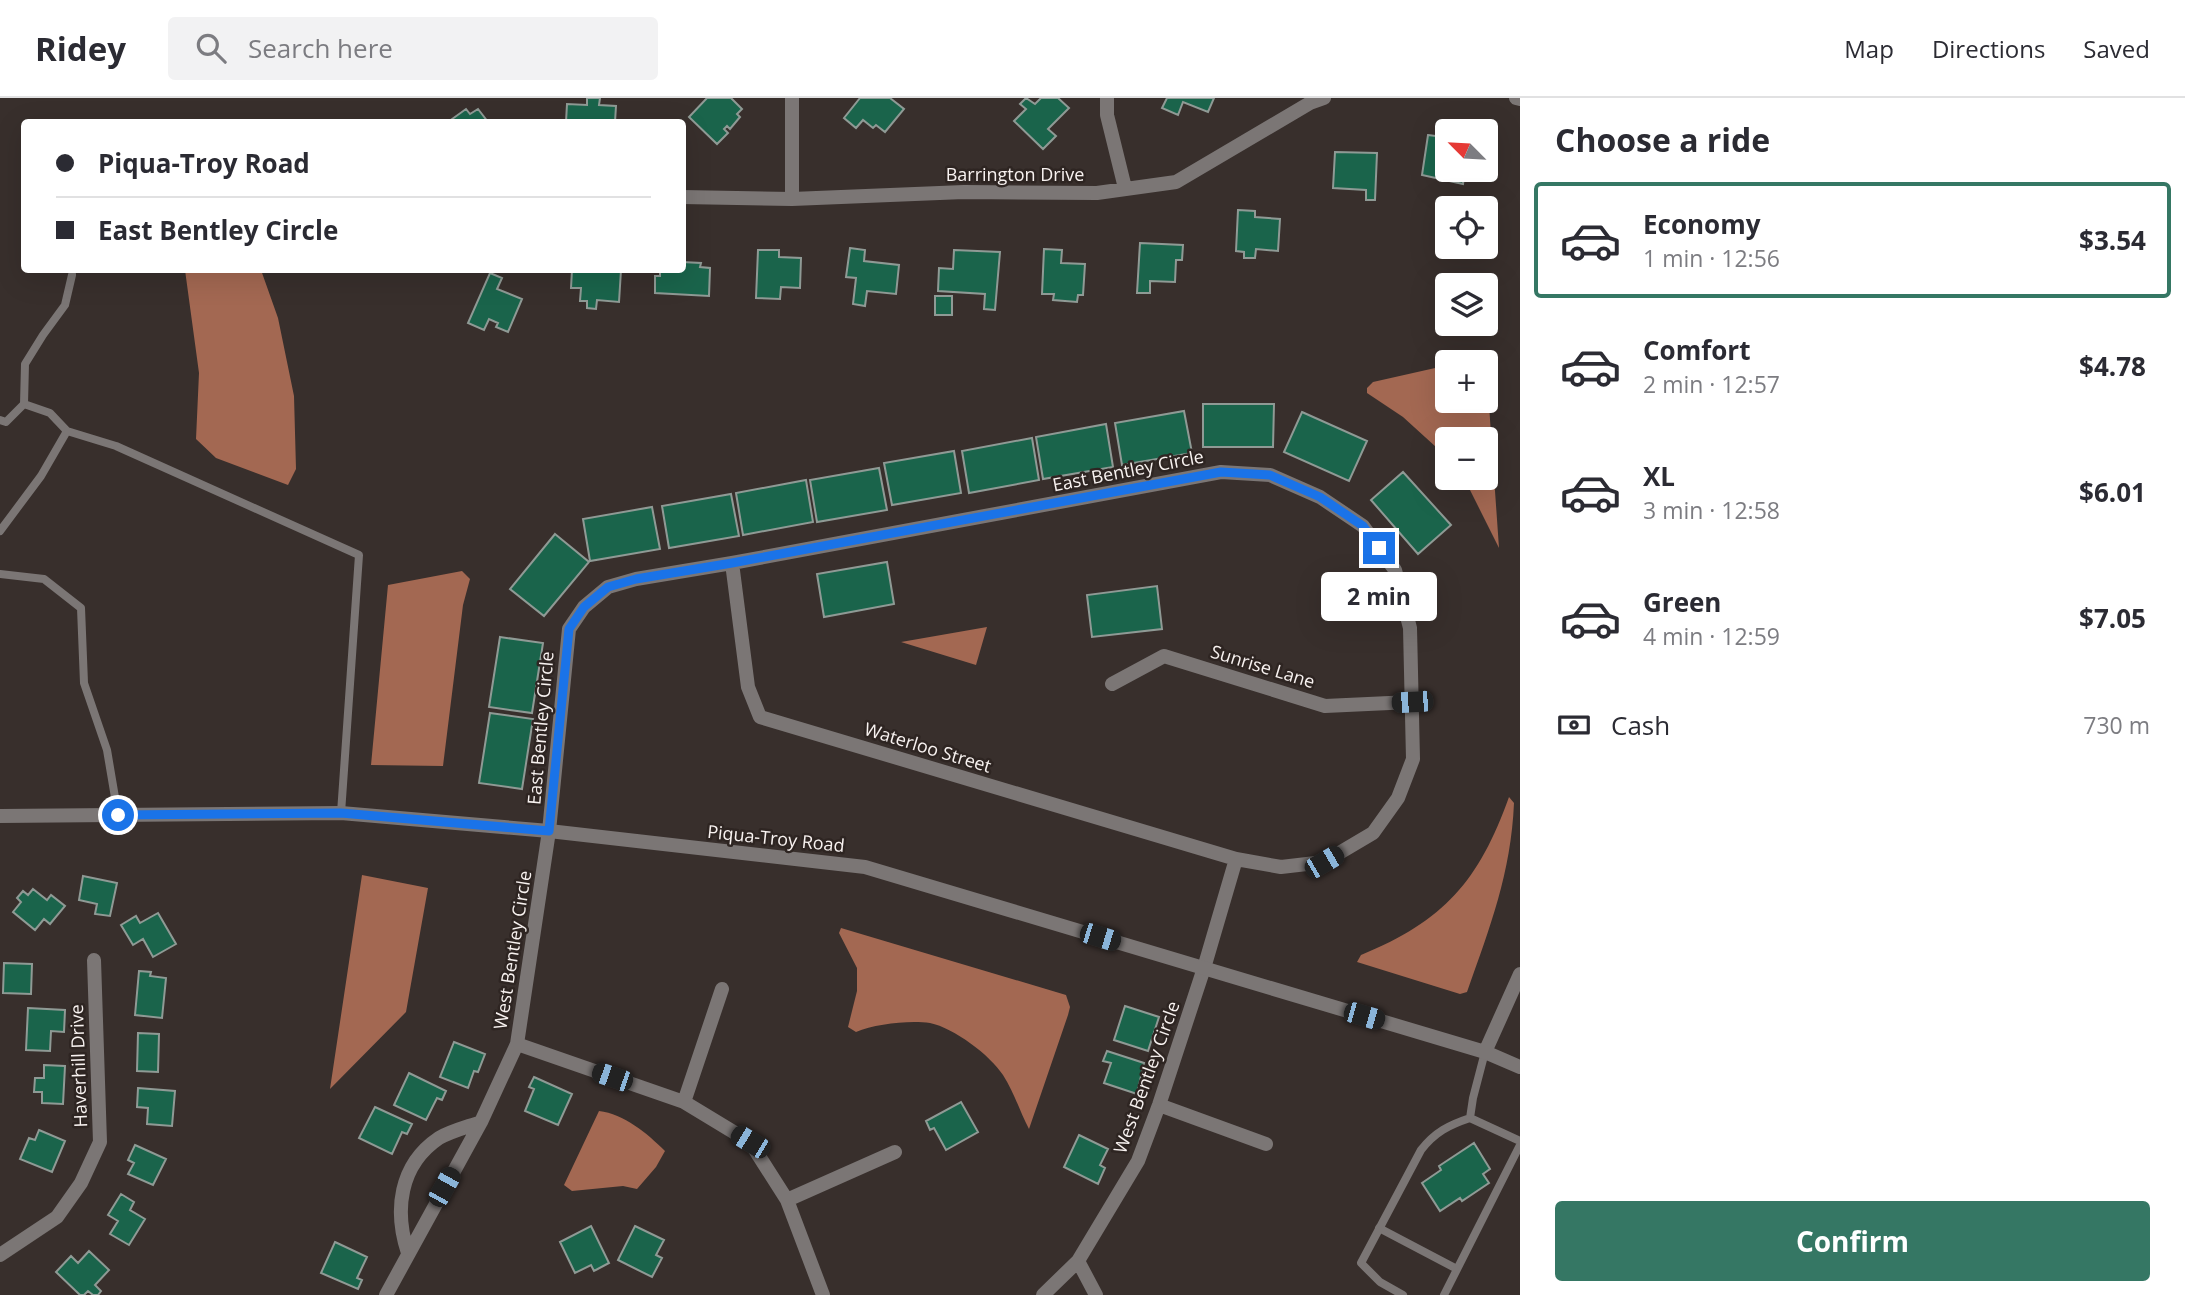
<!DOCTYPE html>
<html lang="en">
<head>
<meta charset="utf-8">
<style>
  :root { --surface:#fff; --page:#f2f2f3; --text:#2b2b33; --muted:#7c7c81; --line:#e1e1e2; --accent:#357764 }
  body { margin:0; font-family:"Open Sans",sans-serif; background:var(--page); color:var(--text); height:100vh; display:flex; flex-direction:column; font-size:26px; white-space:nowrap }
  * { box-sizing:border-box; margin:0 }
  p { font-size:23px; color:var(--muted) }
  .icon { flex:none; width:38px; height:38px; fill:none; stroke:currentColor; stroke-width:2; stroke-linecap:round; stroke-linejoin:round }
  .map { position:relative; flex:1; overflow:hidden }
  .drawer { display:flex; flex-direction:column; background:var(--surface); width:665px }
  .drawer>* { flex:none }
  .guide { position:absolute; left:21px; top:21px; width:665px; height:154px; border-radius:7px; box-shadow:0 7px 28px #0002; display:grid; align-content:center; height:154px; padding:0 35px; background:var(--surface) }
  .needle { width:46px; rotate:294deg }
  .tools { position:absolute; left:1435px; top:21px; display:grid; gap:14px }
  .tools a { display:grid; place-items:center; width:63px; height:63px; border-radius:7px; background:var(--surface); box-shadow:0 7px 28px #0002; font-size:35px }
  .end { position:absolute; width:32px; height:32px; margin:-16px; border:9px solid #1a73e8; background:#fff; box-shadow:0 0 0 4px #fff }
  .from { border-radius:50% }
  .bubble { position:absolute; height:49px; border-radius:7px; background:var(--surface); box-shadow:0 7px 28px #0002; font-size:23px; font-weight:700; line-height:49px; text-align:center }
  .car { position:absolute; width:21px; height:42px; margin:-21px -10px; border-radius:9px; box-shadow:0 0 5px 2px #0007; background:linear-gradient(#222 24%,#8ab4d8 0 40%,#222 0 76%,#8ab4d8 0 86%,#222 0) }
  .guide b { display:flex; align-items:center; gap:24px; height:66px; font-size:26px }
  .guide b+b { border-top:2px solid var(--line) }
  .guide i { width:18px; height:18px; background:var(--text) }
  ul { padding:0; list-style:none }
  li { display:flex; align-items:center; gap:21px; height:116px; margin:0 14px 10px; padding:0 21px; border:4px solid transparent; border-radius:7px }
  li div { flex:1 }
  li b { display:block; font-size:26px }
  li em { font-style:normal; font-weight:700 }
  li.on { border-color:var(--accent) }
  li>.icon { width:63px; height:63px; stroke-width:1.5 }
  h2 { padding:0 35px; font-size:32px; line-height:84px }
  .pay { display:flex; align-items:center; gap:18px; height:77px; padding:0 35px; font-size:26px }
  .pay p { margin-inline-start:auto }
  .button { display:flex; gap:14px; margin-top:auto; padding:14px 35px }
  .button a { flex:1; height:80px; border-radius:7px; background:var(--accent); color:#fff; font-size:28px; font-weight:700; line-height:80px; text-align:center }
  header { display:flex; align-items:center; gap:42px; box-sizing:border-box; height:98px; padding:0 35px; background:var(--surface); border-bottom:2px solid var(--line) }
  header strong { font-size:33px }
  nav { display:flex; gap:38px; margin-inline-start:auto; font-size:24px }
  .search { width:490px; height:63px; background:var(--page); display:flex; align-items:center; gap:18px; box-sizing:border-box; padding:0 24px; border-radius:7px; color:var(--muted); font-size:26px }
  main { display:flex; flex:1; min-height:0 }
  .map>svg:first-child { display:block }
  .water { fill:#a36852 }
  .building { fill:#1a644b; stroke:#8f9a95; stroke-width:2 }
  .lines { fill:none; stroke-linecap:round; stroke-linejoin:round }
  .service { stroke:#7b7675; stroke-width:8 }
  .minor { stroke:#7b7675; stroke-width:14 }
  .tertiary { stroke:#7b7675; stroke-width:14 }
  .route { stroke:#1a73e8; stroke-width:9 }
  .labels { text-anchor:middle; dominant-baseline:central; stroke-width:5; stroke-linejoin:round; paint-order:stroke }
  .street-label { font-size:18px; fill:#f8f2f0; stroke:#2e2522 }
</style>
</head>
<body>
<header>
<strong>Ridey</strong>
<div class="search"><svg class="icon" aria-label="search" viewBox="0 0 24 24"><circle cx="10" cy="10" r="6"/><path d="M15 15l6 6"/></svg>Search here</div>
<nav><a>Map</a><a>Directions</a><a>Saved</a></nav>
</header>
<main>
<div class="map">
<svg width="1520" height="1197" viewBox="0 0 1520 1197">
  <rect width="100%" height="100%" fill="#382f2c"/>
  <path class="water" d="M185 172H261L278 220 294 298 296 371 288 387 216 360 196 341 199 275Z
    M1444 268H1447V303H1486V294L1489 307 1499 450 1464 380H1486V341H1447V359L1403 319 1367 295V290L1373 284Z
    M462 473 470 481 463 507 443 668 371 667 388 487Z
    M987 529 976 567 901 544Z
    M1509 699 1514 705C1511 775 1490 829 1467 894L1460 896 1357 864 1361 857C1444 823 1479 783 1509 699Z
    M362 777 428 790 406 914 330 991Z
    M841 830 1066 897 1070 909 1068 917 1029 1031C1020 1014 1014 994 1003 977 990 957 954 930 930 925 909 922 875 926 856 934L848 929 857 893V870L839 835Z
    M599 1013C624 1016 647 1035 665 1053L656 1069 637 1091 623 1088 572 1093 564 1087Z"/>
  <path class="building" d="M587 0H600L599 7 616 8 615 24H566L567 6 587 7Z
    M707 0H731L742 11 737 16 740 19 730 31 727 28 724 31 728 35 717 46 689 19Z
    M860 0H890L904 11 885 34 876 27 873 30 863 22 856 30 844 20Z
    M1026 0 1035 6 1041 0H1058L1069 10 1048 31 1056 38 1043 51 1014 23 1026 11 1020 6Z
    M1167 0H1214L1208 14 1183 4 1178 17 1162 10Z
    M466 11 470 16 478 11 488 24H448Z
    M1428 37 1444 39 1443 49H1447V72H1465L1463 86 1422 77Z
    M1335 54 1377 55 1375 102H1366V92L1333 90Z
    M1238 112 1255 113V119L1280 121 1278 153 1256 151 1255 160H1244V154L1236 153Z
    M1140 145 1183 147 1182 162H1176L1175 184 1150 183V195H1137Z
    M850 150 865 152 864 163 899 167 896 196 867 193 865 208 853 206 856 180 846 179Z
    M1044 151 1062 152 1061 165 1085 166 1083 197H1078L1077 204 1053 202 1054 196H1042Z
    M758 152H779V159L801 160 800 190 781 189 780 201 756 200Z
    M954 152 1000 154 995 212 984 211 985 196 938 193 939 170 953 171Z
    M682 164 701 165 700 169 710 170 709 198 655 195V178H660V172H682Z
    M572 172H621L619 204 597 202 596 211 587 210V203H580L581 190H571Z
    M490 175 502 180 497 191 522 201 508 234 496 229 498 225 489 221 484 232 468 225Z
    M935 198H952V217H935Z
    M1203 306H1274L1273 349H1203Z
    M1184 313 1192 355 1122 367 1115 325Z
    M1302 314 1367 343 1349 383 1284 354Z
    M1106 326 1113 369 1043 381 1036 339Z
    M1032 340 1039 382 969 395 962 353Z
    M954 353 961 395 892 407 884 365Z
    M879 370 887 412 817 424 810 382Z
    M1403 374 1451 427 1418 456 1371 402Z
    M806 382 813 424 743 437 736 395Z
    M731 396 739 438 669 450 662 408Z
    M652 409 660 451 590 463 583 421Z
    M555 436 589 464 544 518 510 491Z
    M887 464 894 506 824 519 817 476Z
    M1157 488 1162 531 1092 539 1087 497Z
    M500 539 543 545 532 615 489 609Z
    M490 615 533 621 522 691 479 685Z
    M83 778 117 785 110 818 95 816 97 806 79 802Z
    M33 791 47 802 51 797 65 808 50 826 44 821 35 832 13 814 21 804 17 800 23 793 28 797Z
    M158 815 176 846 153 859 143 841 133 847 121 827 136 818 140 825Z
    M4 865 32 866 31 896 3 895Z
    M139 873 151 874 150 878 166 880 162 920 135 917Z
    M1125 908 1159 919 1148 953 1114 942Z
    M28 910 65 912 64 934 51 933 50 953 26 952Z
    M138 935 159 936 158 974 137 973Z
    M454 944 485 956 478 974 474 973 468 990 440 979Z
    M1107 953 1144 965 1137 996 1104 985 1111 965 1103 963Z
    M44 967 65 968 63 1006 42 1005V994H34L35 980H44Z
    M409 975 446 993 442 1002 437 1000 426 1022 394 1007Z
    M534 979 572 996 558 1027 525 1013 534 991 529 989Z
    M138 990 175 993 172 1028 147 1026 148 1010 137 1009Z
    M961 1004 978 1034 946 1052 934 1030 930 1032 926 1023Z
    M375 1009 412 1026 407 1036 402 1034 392 1056 359 1040Z
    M39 1032 65 1043 52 1074 20 1061 29 1040 35 1042Z
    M1079 1037 1108 1051 1100 1067 1105 1070 1098 1086 1064 1069Z
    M1474 1045 1490 1071 1483 1076 1489 1085 1462 1103 1460 1100 1440 1113 1422 1085 1441 1072 1439 1068Z
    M135 1047 166 1061 153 1087 128 1076 134 1065 128 1062Z
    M121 1096 134 1104 130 1112 145 1121 129 1147 110 1136 118 1123 108 1117Z
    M591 1128 609 1165 594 1173 591 1167 575 1175 560 1144Z
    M635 1128 664 1142 656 1157 662 1160 652 1179 618 1162Z
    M335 1144 367 1159 357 1180 362 1182 358 1191 321 1175Z
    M89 1153 109 1172 95 1187 101 1193 98 1197H93L88 1193 84 1197H80L56 1174 71 1158 78 1165Z"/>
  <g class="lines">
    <path class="service" d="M24 306 50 315 67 333 116 348 359 457 341 715
      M0 322 6 324 24 306 25 266 43 237 65 207 72 177
      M0 433 41 378 67 333
      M0 476 44 481 81 510 84 585 107 652 118 717
      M1470 1020 1520 1043
      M1379 1130 1457 1171
      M1403 1197 1380 1184 1361 1165 1421 1052C1435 1034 1449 1027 1470 1020L1473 1000 1485 954
      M1444 1197 1520 1047"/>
    <path class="minor" d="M1107 0V17L1125 90
      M1516 0 1520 1
      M682 99 792 101 964 94 1097 95 1176 84 1310 5 1324 0
      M792 101V0
      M732 465 748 589 760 619 1236 761
      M1112 586 1164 558 1325 608 1411 604
      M517 946 684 1004 750 1044 787 1102 823 1197
      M684 1004 722 891
      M1159 1007 1266 1046
      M787 1102 895 1054
      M408 1155C394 1113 399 1067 439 1040 451 1033 467 1029 481 1024
      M0 1157 57 1119 81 1085 100 1044 94 862
      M1078 1163 1096 1197
      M386 1197 481 1024 517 946 549 733 569 531 584 509 608 489 636 481 732 465 1221 374 1270 377 1320 399 1363 428 1395 472 1410 530 1413 661 1398 700 1373 735 1324 764 1281 769 1236 761 1204 870 1159 1007 1138 1063 1078 1163 1043 1197"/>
    <path class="tertiary" d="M0 718 341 715 549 733 865 769 1485 954 1520 969
      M1485 954 1520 876"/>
  </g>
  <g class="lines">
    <path class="route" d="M118 717 341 715 549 733 569 531 584 509 608 489 636 481 732 465 1221 374 1270 377 1320 399 1363 428 1379 450"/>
  </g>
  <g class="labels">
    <g class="street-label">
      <text x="1015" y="76">Barrington Drive</text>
      <text transform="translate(1128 372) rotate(-11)">East Bentley Circle</text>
      <text transform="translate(1263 568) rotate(17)">Sunrise Lane</text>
      <text transform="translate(540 630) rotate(-85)">East Bentley Circle</text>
      <text transform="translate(928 649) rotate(17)">Waterloo Street</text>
      <text transform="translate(776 740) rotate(6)">Piqua-Troy Road</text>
      <text transform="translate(512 852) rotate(-81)">West Bentley Circle</text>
      <text transform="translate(78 968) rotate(-92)">Haverhill Drive</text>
      <text transform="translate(1146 979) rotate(-70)">West Bentley Circle</text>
    </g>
  </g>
</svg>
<div class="tools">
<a><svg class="needle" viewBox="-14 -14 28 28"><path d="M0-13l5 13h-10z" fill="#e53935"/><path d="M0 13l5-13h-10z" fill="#7c7c81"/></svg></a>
<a><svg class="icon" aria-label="locate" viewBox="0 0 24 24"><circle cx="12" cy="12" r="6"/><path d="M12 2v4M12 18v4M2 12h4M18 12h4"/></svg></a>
<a><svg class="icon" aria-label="layers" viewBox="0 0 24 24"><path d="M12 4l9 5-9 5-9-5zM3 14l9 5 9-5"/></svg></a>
<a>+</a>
<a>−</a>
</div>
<i class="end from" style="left:118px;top:717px"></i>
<i class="end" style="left:1379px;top:450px"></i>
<div class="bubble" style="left:1321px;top:474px;width:116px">2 min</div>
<i class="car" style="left:1412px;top:604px;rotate:267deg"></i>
<i class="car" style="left:1324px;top:764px;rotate:60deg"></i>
<i class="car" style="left:1100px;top:839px;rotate:107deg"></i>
<i class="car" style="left:1364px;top:918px;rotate:106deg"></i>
<i class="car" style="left:612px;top:979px;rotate:289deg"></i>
<i class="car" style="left:750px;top:1044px;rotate:301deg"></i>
<i class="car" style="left:444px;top:1089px;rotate:29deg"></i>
<div class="guide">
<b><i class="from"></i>Piqua-Troy Road</b>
<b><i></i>East Bentley Circle</b>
</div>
</div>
<section class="drawer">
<h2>Choose a ride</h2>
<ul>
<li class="on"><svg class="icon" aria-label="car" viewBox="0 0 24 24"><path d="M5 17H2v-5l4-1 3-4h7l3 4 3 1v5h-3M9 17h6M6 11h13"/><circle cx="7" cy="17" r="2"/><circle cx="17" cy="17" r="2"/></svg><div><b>Economy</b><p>1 min · 12:56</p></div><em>$3.54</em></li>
<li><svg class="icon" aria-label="car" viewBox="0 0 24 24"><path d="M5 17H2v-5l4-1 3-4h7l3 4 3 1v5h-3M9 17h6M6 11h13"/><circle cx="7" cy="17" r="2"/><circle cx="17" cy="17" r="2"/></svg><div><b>Comfort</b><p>2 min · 12:57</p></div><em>$4.78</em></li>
<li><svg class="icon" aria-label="car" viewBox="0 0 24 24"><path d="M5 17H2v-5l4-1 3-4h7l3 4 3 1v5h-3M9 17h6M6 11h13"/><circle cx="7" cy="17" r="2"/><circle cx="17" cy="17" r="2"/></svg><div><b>XL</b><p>3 min · 12:58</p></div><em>$6.01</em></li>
<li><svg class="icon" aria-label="car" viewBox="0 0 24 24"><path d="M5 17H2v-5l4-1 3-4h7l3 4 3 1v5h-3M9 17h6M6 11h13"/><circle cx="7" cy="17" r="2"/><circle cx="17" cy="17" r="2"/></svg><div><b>Green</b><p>4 min · 12:59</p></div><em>$7.05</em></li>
</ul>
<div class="pay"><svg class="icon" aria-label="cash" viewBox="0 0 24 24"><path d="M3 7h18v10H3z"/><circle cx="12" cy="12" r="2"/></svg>Cash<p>730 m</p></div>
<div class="button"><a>Confirm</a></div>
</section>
</main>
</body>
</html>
